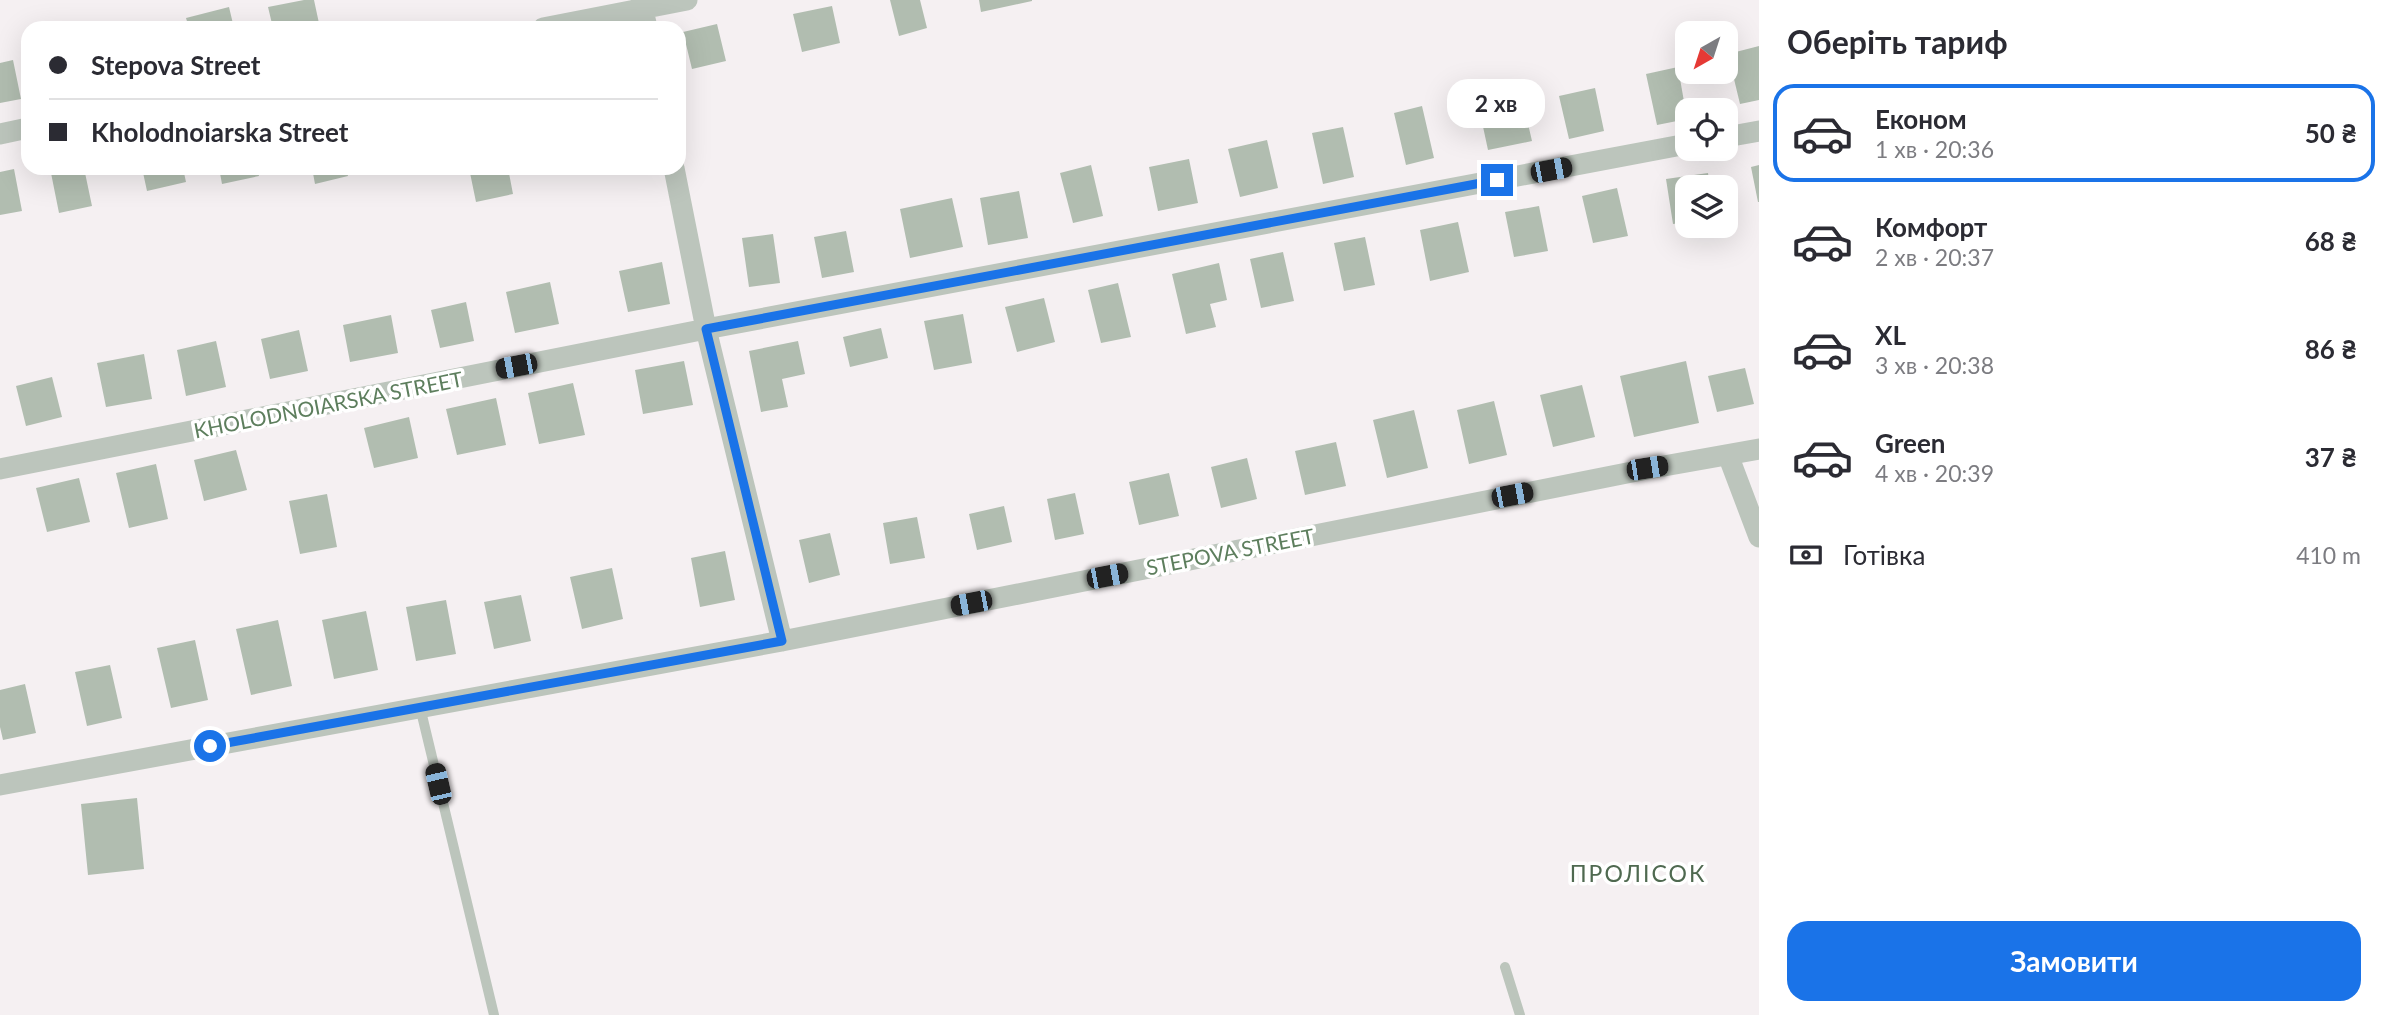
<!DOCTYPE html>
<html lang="uk">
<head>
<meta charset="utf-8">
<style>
  :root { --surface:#fff; --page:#f7f7f7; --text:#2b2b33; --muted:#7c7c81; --line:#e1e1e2; --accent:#1a73e8 }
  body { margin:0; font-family:Lato,sans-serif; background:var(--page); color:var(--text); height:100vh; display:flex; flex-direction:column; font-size:26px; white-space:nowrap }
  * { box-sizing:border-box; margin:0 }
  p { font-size:23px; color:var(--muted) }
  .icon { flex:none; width:38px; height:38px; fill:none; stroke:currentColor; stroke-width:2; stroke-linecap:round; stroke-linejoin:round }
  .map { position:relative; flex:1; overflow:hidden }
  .details { display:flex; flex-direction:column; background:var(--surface); width:630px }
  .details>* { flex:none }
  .hud { position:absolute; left:21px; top:21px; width:665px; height:154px; border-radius:21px; box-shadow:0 7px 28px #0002; display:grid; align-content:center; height:154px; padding:0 28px; background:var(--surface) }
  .needle { width:46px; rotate:219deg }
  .controls { position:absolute; left:1675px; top:21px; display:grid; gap:14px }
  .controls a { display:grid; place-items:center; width:63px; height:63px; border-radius:14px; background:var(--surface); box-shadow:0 7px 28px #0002; font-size:35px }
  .end { position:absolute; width:32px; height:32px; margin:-16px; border:9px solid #1a73e8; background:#fff; box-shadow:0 0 0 4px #fff }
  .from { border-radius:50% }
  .bubble { position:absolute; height:49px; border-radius:21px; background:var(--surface); box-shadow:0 7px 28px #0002; font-size:23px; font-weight:700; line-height:49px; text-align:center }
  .car { position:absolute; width:21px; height:42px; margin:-21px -10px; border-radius:9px; box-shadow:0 0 5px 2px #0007; background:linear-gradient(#222 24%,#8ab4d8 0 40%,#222 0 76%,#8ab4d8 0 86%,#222 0) }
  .hud b { display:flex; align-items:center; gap:24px; height:66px; font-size:26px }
  .hud b+b { border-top:2px solid var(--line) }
  .hud i { width:18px; height:18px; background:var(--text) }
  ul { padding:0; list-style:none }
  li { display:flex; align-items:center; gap:21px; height:98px; margin:0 14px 10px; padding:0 14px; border:4px solid transparent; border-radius:21px }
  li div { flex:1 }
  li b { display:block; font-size:26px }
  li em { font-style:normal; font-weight:700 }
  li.current { border-color:var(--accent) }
  li>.icon { width:63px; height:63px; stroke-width:1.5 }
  h2 { padding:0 28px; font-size:32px; line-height:84px }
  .pay { display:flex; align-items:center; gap:18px; height:77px; padding:0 28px; font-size:26px }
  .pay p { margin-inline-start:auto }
  .cta { display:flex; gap:14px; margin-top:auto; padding:14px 28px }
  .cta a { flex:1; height:80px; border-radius:21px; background:var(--accent); color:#fff; font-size:28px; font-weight:700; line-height:80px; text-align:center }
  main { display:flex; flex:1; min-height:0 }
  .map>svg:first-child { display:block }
  .building { fill:#b1bdb0 }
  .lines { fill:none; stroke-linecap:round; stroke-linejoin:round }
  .service { stroke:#bcc5bc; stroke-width:10 }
  .minor { stroke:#bcc5bc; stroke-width:21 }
  .route { stroke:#1a73e8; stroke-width:9 }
  .labels { text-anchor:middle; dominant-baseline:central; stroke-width:7; stroke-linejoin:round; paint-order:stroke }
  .street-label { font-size:21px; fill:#5d7e5d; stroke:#fff }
  .neighbourhood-label { font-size:23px; letter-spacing:2px; fill:#4f6950; stroke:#fff }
</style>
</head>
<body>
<main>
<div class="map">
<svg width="1759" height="1015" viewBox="0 0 1759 1015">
  <rect width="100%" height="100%" fill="#f5f0f2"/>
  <path class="building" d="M304 0H314L320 28H273L268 7Z
    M890 0H920L927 28 899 36Z
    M979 0H1032V1L981 12Z
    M832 6 840 43 802 52 793 14Z
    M229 7 234 28H189L186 18Z
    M717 24 726 61 692 69 683 32Z
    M1759 46V100L1740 104 1728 54Z
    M13 60 21 99 0 103V63Z
    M1678 67 1687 119 1657 125 1646 74Z
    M1595 88 1604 131 1569 139 1559 96Z
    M1522 98 1532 141 1488 150 1479 108Z
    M1422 106 1434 158 1406 165 1394 113Z
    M1343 127 1354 177 1323 184 1312 133Z
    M1267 140 1278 188 1240 197 1228 149Z
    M1189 159 1198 203 1158 211 1149 167Z
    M1091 165 1103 216 1073 223 1060 173Z
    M1759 165V202H1758L1751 167Z
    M50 168H84L92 206 59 213Z
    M142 168H183L186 182 147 191Z
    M219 168H257L259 176 222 184Z
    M312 168H346L348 176 315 184Z
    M469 168H508L513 194 476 202Z
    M14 169 22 211 0 215V172Z
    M1708 173 1710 187H1687V222L1673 224 1666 179Z
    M1617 188 1628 236 1593 243 1582 196Z
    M1019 191 1028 238 988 245 980 198Z
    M952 198 963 247 910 258 900 209Z
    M1539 206 1548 251 1514 257 1505 212Z
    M1458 222 1469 272 1430 281 1420 230Z
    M846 231 854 272 822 278 814 237Z
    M773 234 780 283 749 287 742 238Z
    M1365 237 1375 285 1344 291 1334 243Z
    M1283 252 1294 301 1261 308 1250 259Z
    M662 262 670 304 628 312 619 271Z
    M1219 263 1227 300 1210 304 1216 327 1186 334 1172 274Z
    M550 282 559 324 515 333 506 292Z
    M1118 283 1131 337 1101 343 1088 290Z
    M1044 298 1055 342 1017 352 1005 307Z
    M466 302 474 341 440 348 431 310Z
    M963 314 972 363 934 370 924 321Z
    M391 315 398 353 350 362 343 325Z
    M881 328 888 358 850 367 843 337Z
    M299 330 308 371 270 379 261 339Z
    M216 341 226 387 186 396 177 350Z
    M798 341 805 374 782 379 788 407 761 412 749 351Z
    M144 354 152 399 106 407 97 363Z
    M684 361 693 405 643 414 635 370Z
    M1686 361 1699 423 1634 437 1620 376Z
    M1745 368 1754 404 1717 412 1708 376Z
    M52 377 62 417 26 426 16 386Z
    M573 383 585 435 539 444 528 393Z
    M1582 385 1595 437 1553 447 1540 395Z
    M496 398 506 445 457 455 446 409Z
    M1494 401 1507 455 1469 464 1457 410Z
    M1414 410 1428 468 1387 478 1373 420Z
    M409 417 418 458 374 468 364 428Z
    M1336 442 1346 486 1305 495 1295 451Z
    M236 450 247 490 204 501 194 460Z
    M1247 458 1257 499 1221 508 1211 467Z
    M156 464 168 519 129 528 116 473Z
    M1169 473 1179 516 1139 525 1129 482Z
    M79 478 90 522 47 532 36 488Z
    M1075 493 1084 534 1055 540 1047 499Z
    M327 494 337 547 300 554 289 501Z
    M1004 506 1012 542 977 550 969 514Z
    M917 517 925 558 890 564 883 523Z
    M830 533 840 575 809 583 799 540Z
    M725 551 735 600 700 607 691 558Z
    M612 568 623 619 582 629 570 577Z
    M521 595 531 641 494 649 484 602Z
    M446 600 456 654 416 661 406 607Z
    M366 611 378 670 334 679 322 620Z
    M278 620 292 686 251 695 236 629Z
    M195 640 208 700 171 708 157 648Z
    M110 665 122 718 87 726 75 672Z
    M25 684 36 733 3 740 0 727V690Z
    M137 798 144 869 88 875 81 804Z"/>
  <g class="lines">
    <path class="service" d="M420 707 494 1015
      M1505 967 1520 1015"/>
    <path class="minor" d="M641 0 647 28
      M543 28 687 0
      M0 134 28 128
      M1726 137 1759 131
      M674 168 706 329 782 641
      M1728 455 1759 537
      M0 469 706 329 1687 144
      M0 785 782 641 1647 469 1759 449"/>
  </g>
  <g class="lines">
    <path class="route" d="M210 746 782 641 706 329 1497 180"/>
  </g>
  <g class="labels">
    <g class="street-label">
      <text transform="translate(328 404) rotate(-11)">KHOLODNOIARSKA STREET</text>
      <text transform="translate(1230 551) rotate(-11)">STEPOVA STREET</text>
    </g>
    <g class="neighbourhood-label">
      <text x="1638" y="873">ПРОЛІСОК</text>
    </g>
  </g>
</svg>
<div class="controls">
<a><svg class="needle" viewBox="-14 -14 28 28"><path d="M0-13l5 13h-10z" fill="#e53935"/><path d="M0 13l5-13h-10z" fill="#7c7c81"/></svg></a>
<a><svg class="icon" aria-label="locate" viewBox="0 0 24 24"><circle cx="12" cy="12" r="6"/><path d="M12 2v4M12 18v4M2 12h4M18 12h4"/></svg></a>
<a><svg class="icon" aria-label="layers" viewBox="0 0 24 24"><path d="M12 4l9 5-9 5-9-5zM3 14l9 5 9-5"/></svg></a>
</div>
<i class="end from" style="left:210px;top:746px"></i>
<i class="end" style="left:1497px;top:180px"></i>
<div class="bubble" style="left:1447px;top:79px;width:98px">2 хв</div>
<i class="car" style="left:1551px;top:170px;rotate:79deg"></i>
<i class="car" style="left:516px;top:366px;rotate:259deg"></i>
<i class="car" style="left:1647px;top:468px;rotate:81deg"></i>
<i class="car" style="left:1512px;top:495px;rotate:79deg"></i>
<i class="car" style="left:1107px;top:576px;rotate:79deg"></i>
<i class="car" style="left:971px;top:603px;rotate:259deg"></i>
<i class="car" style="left:438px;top:784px;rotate:347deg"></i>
<div class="hud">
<b><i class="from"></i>Stepova Street</b>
<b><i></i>Kholodnoiarska Street</b>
</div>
</div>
<section class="details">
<h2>Оберіть тариф</h2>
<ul>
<li class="current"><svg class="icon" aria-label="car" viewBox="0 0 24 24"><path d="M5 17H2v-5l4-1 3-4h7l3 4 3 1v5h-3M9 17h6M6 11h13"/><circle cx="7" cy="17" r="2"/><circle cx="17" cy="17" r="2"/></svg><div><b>Економ</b><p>1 хв · 20:36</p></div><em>50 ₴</em></li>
<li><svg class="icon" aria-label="car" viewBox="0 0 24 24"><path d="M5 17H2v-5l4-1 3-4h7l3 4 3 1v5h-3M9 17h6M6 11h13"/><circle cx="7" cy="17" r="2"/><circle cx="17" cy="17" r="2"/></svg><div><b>Комфорт</b><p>2 хв · 20:37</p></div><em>68 ₴</em></li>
<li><svg class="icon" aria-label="car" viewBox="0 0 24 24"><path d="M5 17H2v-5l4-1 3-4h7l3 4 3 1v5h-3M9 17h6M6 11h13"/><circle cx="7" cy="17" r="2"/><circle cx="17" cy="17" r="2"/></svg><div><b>XL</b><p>3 хв · 20:38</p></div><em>86 ₴</em></li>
<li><svg class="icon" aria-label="car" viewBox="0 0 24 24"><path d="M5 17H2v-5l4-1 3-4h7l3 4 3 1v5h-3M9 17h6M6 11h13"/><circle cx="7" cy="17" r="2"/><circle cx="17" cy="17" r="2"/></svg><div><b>Green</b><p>4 хв · 20:39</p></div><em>37 ₴</em></li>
</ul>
<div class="pay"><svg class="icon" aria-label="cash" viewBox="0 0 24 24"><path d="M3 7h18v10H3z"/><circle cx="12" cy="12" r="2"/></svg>Готівка<p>410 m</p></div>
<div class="cta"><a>Замовити</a></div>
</section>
</main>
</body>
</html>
